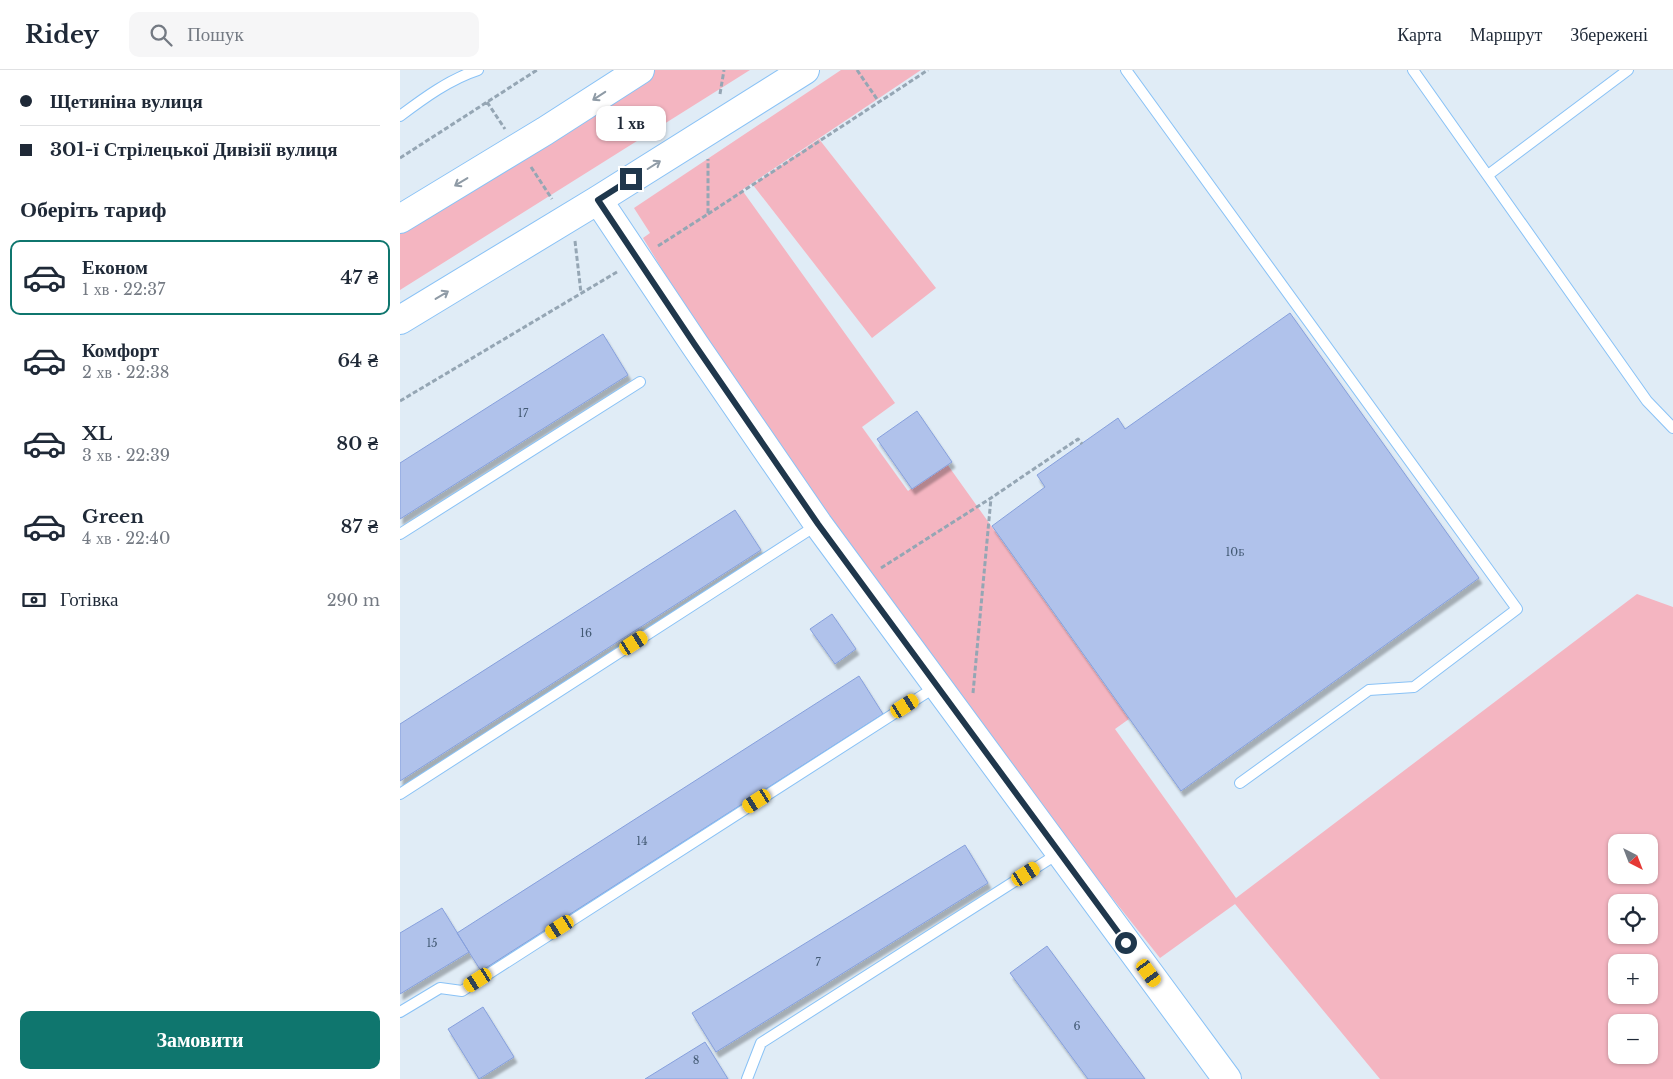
<!DOCTYPE html>
<html lang="uk">
<head>
<meta charset="utf-8">
<style>
  :root { --surface:#fff; --page:#f6f6f7; --text:#1f2937; --muted:#747a83; --line:#e0e1e3; --accent:#0f766e }
  body { margin:0; font-family:"Libre Baskerville",serif; background:var(--page); color:var(--text); height:100vh; display:flex; flex-direction:column; font-size:19px; white-space:nowrap }
  * { box-sizing:border-box; margin:0 }
  p { font-size:16px; color:var(--muted) }
  .icon { flex:none; width:28px; height:28px; fill:none; stroke:currentColor; stroke-width:2; stroke-linecap:round; stroke-linejoin:round }
  .map { position:relative; flex:1; overflow:hidden }
  .sheet { display:flex; flex-direction:column; background:var(--surface); width:400px }
  .sheet>* { flex:none }
  .hud { display:grid; align-content:center; height:110px; padding:0 20px; background:var(--surface) }
  .needle { width:32px; rotate:138deg }
  .buttons { position:absolute; left:1208px; top:764px; display:grid; gap:10px }
  .buttons a { display:grid; place-items:center; width:50px; height:50px; border-radius:10px; background:var(--surface); box-shadow:0 1px 4px #0004; font-size:25px }
  .end { position:absolute; width:22px; height:22px; margin:-11px; border:6px solid #1f374c; background:#fff; box-shadow:0 0 0 2px #fff }
  .from { border-radius:50% }
  .bubble { position:absolute; height:35px; border-radius:10px; background:var(--surface); box-shadow:0 1px 4px #0004; font-size:16px; font-weight:600; line-height:35px; text-align:center }
  .car { position:absolute; width:15px; height:30px; margin:-15px -8px; border-radius:6px; box-shadow:0 0 4px 1px #0007; background:linear-gradient(#f5c518 24%,#345 0 40%,#f5c518 0 76%,#345 0 86%,#f5c518 0) }
  .hud b { display:flex; align-items:center; gap:18px; height:48px; font-size:19px }
  .hud b+b { border-top:1px solid var(--line) }
  .hud i { width:12px; height:12px; background:var(--text) }
  ul { padding:0; list-style:none }
  li { display:flex; align-items:center; gap:15px; height:75px; margin:0 10px 8px; padding:0 10px; border:2px solid transparent; border-radius:10px }
  li div { flex:1 }
  li b { display:block; font-size:19px }
  li em { font-style:normal; font-weight:600 }
  li.on { border-color:var(--accent) }
  li>.icon { width:45px; height:45px; stroke-width:1.5 }
  h2 { padding:0 20px; font-size:22px; line-height:60px }
  .pay { display:flex; align-items:center; gap:12px; height:55px; padding:0 20px; font-size:19px }
  .pay p { margin-inline-start:auto }
  .cta { display:flex; gap:10px; margin-top:auto; padding:10px 20px }
  .cta a { flex:1; height:58px; border-radius:10px; background:var(--accent); color:#fff; font-size:20px; font-weight:600; line-height:58px; text-align:center }
  header { display:flex; align-items:center; gap:30px; box-sizing:border-box; height:70px; padding:0 25px; background:var(--surface); border-bottom:1px solid var(--line) }
  header strong { font-size:24px }
  nav { display:flex; gap:28px; margin-inline-start:auto; font-size:18px }
  .search { width:350px; height:45px; background:var(--page); display:flex; align-items:center; gap:12px; box-sizing:border-box; padding:0 18px; border-radius:10px; color:var(--muted); font-size:19px }
  main { display:flex; flex:1; min-height:0 }
  .map>svg:first-child { display:block }
  .green { fill:#f4b5c1; fill-rule:evenodd }
  .building { fill:#b0c2eb; stroke:#86a0dd; filter:url(#shadow) }
  .lines { fill:none; stroke-linecap:round; stroke-linejoin:round }
  .lane-casing { stroke:#89c2f6; stroke-width:12 }
  .secondary-casing { stroke:#89c2f6; stroke-width:30 }
  .path { stroke:#95a6b4; stroke-width:3; stroke-dasharray:5 2.5; stroke-linecap:butt }
  .lane { stroke:#fff; stroke-width:10 }
  .secondary { stroke:#fff; stroke-width:28 }
  .oneway { stroke:#8f9ba6 }
  .route { stroke:#1f374c; stroke-width:6 }
  .labels { text-anchor:middle; dominant-baseline:central; stroke-width:4; stroke-linejoin:round; paint-order:stroke }
  .number-label { font-size:11px; fill:#435a74 }
</style>
</head>
<body>
<header>
<strong>Ridey</strong>
<div class="search"><svg class="icon" aria-label="search" viewBox="0 0 24 24"><circle cx="10" cy="10" r="6"/><path d="M15 15l6 6"/></svg>Пошук</div>
<nav><a>Карта</a><a>Маршрут</a><a>Збережені</a></nav>
</header>
<main>
<section class="sheet">
<div class="hud">
<b><i class="from"></i>Щетиніна вулиця</b>
<b><i></i>301-ї Стрілецької Дивізії вулиця</b>
</div>
<h2>Оберіть тариф</h2>
<ul>
<li class="on"><svg class="icon" aria-label="car" viewBox="0 0 24 24"><path d="M5 17H2v-5l4-1 3-4h7l3 4 3 1v5h-3M9 17h6M6 11h13"/><circle cx="7" cy="17" r="2"/><circle cx="17" cy="17" r="2"/></svg><div><b>Економ</b><p>1 хв · 22:37</p></div><em>47 ₴</em></li>
<li><svg class="icon" aria-label="car" viewBox="0 0 24 24"><path d="M5 17H2v-5l4-1 3-4h7l3 4 3 1v5h-3M9 17h6M6 11h13"/><circle cx="7" cy="17" r="2"/><circle cx="17" cy="17" r="2"/></svg><div><b>Комфорт</b><p>2 хв · 22:38</p></div><em>64 ₴</em></li>
<li><svg class="icon" aria-label="car" viewBox="0 0 24 24"><path d="M5 17H2v-5l4-1 3-4h7l3 4 3 1v5h-3M9 17h6M6 11h13"/><circle cx="7" cy="17" r="2"/><circle cx="17" cy="17" r="2"/></svg><div><b>XL</b><p>3 хв · 22:39</p></div><em>80 ₴</em></li>
<li><svg class="icon" aria-label="car" viewBox="0 0 24 24"><path d="M5 17H2v-5l4-1 3-4h7l3 4 3 1v5h-3M9 17h6M6 11h13"/><circle cx="7" cy="17" r="2"/><circle cx="17" cy="17" r="2"/></svg><div><b>Green</b><p>4 хв · 22:40</p></div><em>87 ₴</em></li>
</ul>
<div class="pay"><svg class="icon" aria-label="cash" viewBox="0 0 24 24"><path d="M3 7h18v10H3z"/><circle cx="12" cy="12" r="2"/></svg>Готівка<p>290 m</p></div>
<div class="cta"><a>Замовити</a></div>
</section>
<div class="map">
<svg width="1273" height="1009" viewBox="0 0 1273 1009">
  <defs>
    <filter id="shadow"><feDropShadow dx="3" dy="5.5" stdDeviation="1" flood-color="#0004"/></filter>
  </defs>
  <rect width="100%" height="100%" fill="#e0ecf6"/>
  <path class="green" d="M251 0H350L0 220V158Z
    M441 0H521L342 120 495 333 462 357 508 421 547 394 729 649 715 659 836 828 1237 524 1273 537V1009H980L835 834 760 888 460 511 418 454 243 168 250 163 234 138ZM1216 772H1249V805H1216ZM1216 832H1249V865H1216ZM1216 892H1249V925H1216ZM1216 952H1249V985H1216Z
    M419 69 536 218 472 268 353 115Z"/>
  <path class="building" d="M890 243 1079 508 781 721 592 456 645 417 637 405 718 348 725 359Z
    M203 264 228 305 0 449V393Z
    M517 341 552 392 512 419 477 369Z
    M335 440 361 480 0 711V654Z
    M432 544 456 579 435 594 410 559Z
    M459 606 483 644 81 901 57 863Z
    M565 775 588 813 316 982 292 943Z
    M42 838 69 882 0 924V863Z
    M647 876 745 1009H688L610 903Z
    M83 937 114 987 79 1009 48 959Z
    M305 972 328 1009H245Z"/>
  <g class="lines">
    <defs>
      <path id="lane" d="M726 0 1117 539 1014 617 969 620 840 713
        M1013 0 1247 331 1273 358
        M0 46C24 28 50 9 78 0
        M1088 105 1228 0
        M0 464 240 312
        M0 724 417 455
        M0 942 40 918 62 921 537 616
        M347 1009 361 973 659 783"/>
      <path id="secondary" d="M198 130 295 275 418 454 827 1009
        M0 149 145 61 240 0
        M0 250 198 130 405 0"/>
    </defs>
    <use href="#lane" class="lane-casing"/>
    <use href="#secondary" class="secondary-casing"/>
    <path class="path" d="M457 0 479 32
      M320 24 324 0
      M87 32 105 59
      M0 88 137 0
      M131 97 152 129
      M308 144 528 0
      M175 171 181 223
      M258 176 308 144V89
      M0 331 217 202
      M481 498 591 428 678 369 682 374
      M573 623 591 428"/>
    <use href="#lane" class="lane"/>
    <use href="#secondary" class="secondary"/>
  </g>
  <defs><path id="oneway-shaft" d="M-6 0H5M1.5-3L5.5 0L1.5 3" fill="none" stroke-width="1.6" stroke-linecap="round" stroke-linejoin="round" transform="scale(1.25)"/></defs>
  <g class="oneway">
    <use href="#oneway-shaft" transform="translate(199 26) rotate(147)"/>
    <use href="#oneway-shaft" transform="translate(254 95) rotate(-32)"/>
    <use href="#oneway-shaft" transform="translate(61 112) rotate(149)"/>
    <use href="#oneway-shaft" transform="translate(42 225) rotate(-31)"/>
  </g>
  <g class="lines">
    <path class="route" d="M231 109 198 130 295 275 418 454 726 873"/>
  </g>
  <g class="labels">
    <g class="number-label">
      <text x="123" y="343">17</text>
      <text x="835" y="482">10Б</text>
      <text x="186" y="563">16</text>
      <text x="242" y="771">14</text>
      <text x="32" y="873">15</text>
      <text x="418" y="892">7</text>
      <text x="677" y="956">6</text>
      <text x="296" y="990">8</text>
    </g>
  </g>
</svg>
<div class="buttons">
<a><svg class="needle" viewBox="-14 -14 28 28"><path d="M0-13l5 13h-10z" fill="#e53935"/><path d="M0 13l5-13h-10z" fill="#747a83"/></svg></a>
<a><svg class="icon" aria-label="locate" viewBox="0 0 24 24"><circle cx="12" cy="12" r="6"/><path d="M12 2v4M12 18v4M2 12h4M18 12h4"/></svg></a>
<a>+</a>
<a>−</a>
</div>
<i class="end from" style="left:726px;top:873px"></i>
<i class="end" style="left:231px;top:109px"></i>
<div class="bubble" style="left:196px;top:36px;width:70px">1 хв</div>
<i class="car" style="left:234px;top:573px;rotate:57deg"></i>
<i class="car" style="left:505px;top:636px;rotate:57deg"></i>
<i class="car" style="left:357px;top:731px;rotate:237deg"></i>
<i class="car" style="left:626px;top:804px;rotate:57deg"></i>
<i class="car" style="left:160px;top:857px;rotate:238deg"></i>
<i class="car" style="left:749px;top:903px;rotate:144deg"></i>
<i class="car" style="left:78px;top:910px;rotate:237deg"></i>
</div>
</main>
</body>
</html>
